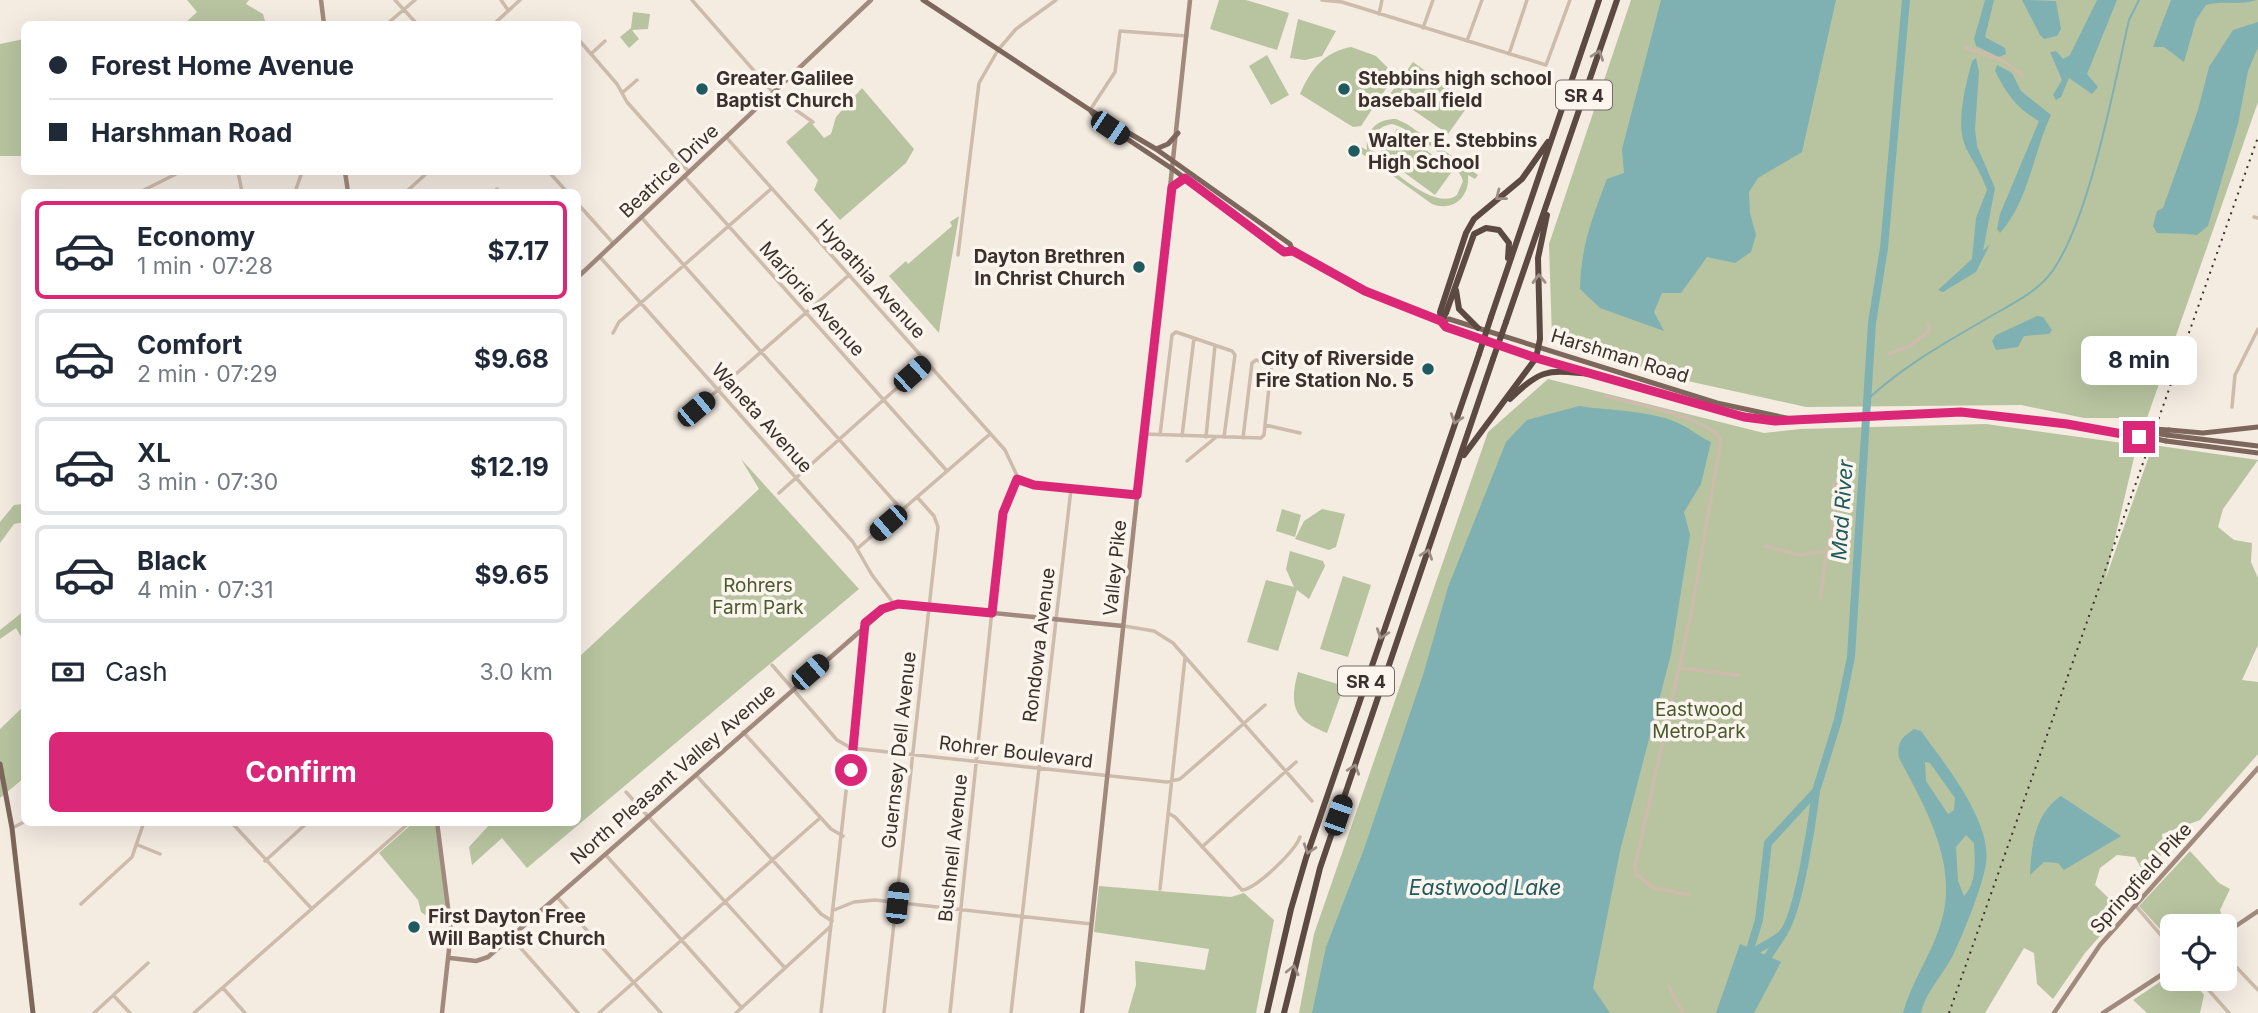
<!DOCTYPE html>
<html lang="en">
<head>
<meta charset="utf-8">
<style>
  :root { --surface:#fff; --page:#f6f6f7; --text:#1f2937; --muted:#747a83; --line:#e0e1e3; --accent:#db2777 }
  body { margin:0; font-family:Inter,sans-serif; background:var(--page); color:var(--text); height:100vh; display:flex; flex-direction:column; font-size:26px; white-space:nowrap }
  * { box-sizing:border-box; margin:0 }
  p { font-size:23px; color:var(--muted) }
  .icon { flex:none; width:38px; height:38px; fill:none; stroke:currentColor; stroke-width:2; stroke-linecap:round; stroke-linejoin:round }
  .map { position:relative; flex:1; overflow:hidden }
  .details { position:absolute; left:21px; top:189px; width:560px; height:637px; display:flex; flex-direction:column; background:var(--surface); border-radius:10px; box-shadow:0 7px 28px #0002 }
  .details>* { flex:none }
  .hud { position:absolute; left:21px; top:21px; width:560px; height:154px; border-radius:10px; box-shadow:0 7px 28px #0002; display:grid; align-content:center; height:154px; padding:0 28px; background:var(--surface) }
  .fabs { position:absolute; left:2160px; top:914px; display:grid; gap:14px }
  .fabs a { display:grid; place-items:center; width:77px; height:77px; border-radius:10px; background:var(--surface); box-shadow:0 7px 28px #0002; font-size:35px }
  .end { position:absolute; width:32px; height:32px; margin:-16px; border:9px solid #db2777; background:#fff; box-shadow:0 0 0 4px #fff }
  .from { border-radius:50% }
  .bubble { position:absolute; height:49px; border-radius:10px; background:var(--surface); box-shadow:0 7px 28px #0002; font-size:23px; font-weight:700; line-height:49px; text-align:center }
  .car { position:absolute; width:21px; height:42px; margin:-21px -10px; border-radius:9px; box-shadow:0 0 5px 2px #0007; background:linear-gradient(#222 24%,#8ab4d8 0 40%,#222 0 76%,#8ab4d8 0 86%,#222 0) }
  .hud b { display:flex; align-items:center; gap:24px; height:66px; font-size:26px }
  .hud b+b { border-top:2px solid var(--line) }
  .hud i { width:18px; height:18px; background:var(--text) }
  ul { padding:12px 0 0; list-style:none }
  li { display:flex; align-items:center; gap:21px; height:98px; margin:0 14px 10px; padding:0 14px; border:4px solid var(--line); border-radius:10px }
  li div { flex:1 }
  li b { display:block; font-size:26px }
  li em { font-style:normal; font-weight:700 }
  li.active { border-color:var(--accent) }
  li>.icon { width:63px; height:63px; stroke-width:1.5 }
  .pay { display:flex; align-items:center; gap:18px; height:77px; padding:0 28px; font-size:26px }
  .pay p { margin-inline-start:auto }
  .button { display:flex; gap:14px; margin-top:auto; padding:14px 28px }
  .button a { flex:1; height:80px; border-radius:10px; background:var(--accent); color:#fff; font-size:28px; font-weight:700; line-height:80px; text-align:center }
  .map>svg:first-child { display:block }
  .green { fill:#b8c4a0; fill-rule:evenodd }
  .water { fill:#7fb0b2; fill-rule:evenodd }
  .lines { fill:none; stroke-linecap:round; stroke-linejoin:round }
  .stream { stroke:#7fb0b2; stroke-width:2 }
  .river { stroke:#7fb0b2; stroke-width:8 }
  .street { stroke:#cdbbac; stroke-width:3.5 }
  .secondary { stroke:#a18a7d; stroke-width:4.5 }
  .primary { stroke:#7d675c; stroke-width:5 }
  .highway { stroke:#5c4a42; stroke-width:6 }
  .rail { stroke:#3b302b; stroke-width:2; stroke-dasharray:2 5; stroke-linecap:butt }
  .primary-bridge { stroke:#7d675c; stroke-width:5 }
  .highway-bridge { stroke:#5c4a42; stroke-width:6 }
  .oneway { stroke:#9c8e87 }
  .route { stroke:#db2777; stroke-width:9 }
  .poi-dot { fill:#1f5a5e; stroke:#fbf5ee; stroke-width:2.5 }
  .labels { text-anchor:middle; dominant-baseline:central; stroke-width:7; stroke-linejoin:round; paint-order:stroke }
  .shield { fill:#fbf5ee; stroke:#756b66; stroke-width:2 }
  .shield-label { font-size:18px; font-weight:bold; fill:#3b302b }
  .poi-label { font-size:19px; font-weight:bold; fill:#3b302b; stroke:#fbf5ee; text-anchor:start }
  .street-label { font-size:19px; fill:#3b302b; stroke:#fbf5ee }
  .park-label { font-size:19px; fill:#4a5a2e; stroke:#fbf5ee }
  .water-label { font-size:21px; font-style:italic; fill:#1f5a5e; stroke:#fbf5ee }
</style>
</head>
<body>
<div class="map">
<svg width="2258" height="1013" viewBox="0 0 2258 1013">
  <rect width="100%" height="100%" fill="#f4ebe1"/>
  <path class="green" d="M187 0H249L246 4 263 14 266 24H184L197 12Z
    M1219 0H1246L1289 13 1277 50 1210 29Z
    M1631 0H2258V102L2147 418H2084L2021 405 1806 407 1683 380 1552 338 1549 244Z
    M633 12 650 14 648 29 632 30 639 39 629 48 620 37 631 28Z
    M1298 19 1336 31 1322 56 1305 60 1290 58Z
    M24 39V156H0V44Z
    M1351 47 1376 56 1395 75 1361 126 1353 127 1300 94C1311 69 1324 52 1351 47Z
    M1267 55 1289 95 1271 105 1249 66Z
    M1413 62 1470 103 1448 134 1390 94Z
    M862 88 914 149 906 163 840 220 814 190 818 180 786 142 810 121 824 138 831 134 836 117Z
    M1396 119 1407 124 1478 175 1475 179 1468 175C1470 197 1453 212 1432 204L1358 151 1361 147 1367 150C1365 131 1376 119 1396 119ZM1392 124C1408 127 1461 165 1463 181L1457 195C1436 211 1395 172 1377 158 1367 143 1373 127 1392 124Z
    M1397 129 1453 170 1435 195 1379 154Z
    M959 216 940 325 939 333 889 276 906 261 908 264 952 226 950 222Z
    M1548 379 1764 433 1800 429 1986 424 2137 445 2105 580 2153 445 2258 460 2223 509 2218 527 2234 540 2252 543 2251 562 2258 578V645L2242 680 2258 682V754L2200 820 2162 834 2164 851 2156 862 2141 868 2135 857 2117 855 2100 868 2095 885 2122 911 2085 953 2053 999 2037 984 2034 953 2024 948 1985 1013H1299L1314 934 1488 432Z
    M741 459 859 589 527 868 502 838 472 865 469 847 491 823 578 822V658L759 489Z
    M24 504V522L14 524 0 543V522L14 505Z
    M1282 509 1301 515 1295 537 1276 531Z
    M1322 509 1345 514 1336 547 1329 550 1295 539 1304 521Z
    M1290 551 1323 561 1325 566 1309 599 1297 590 1278 651 1247 642 1266 580 1294 587 1286 569Z
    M1343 576 1371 585 1348 657 1320 649Z
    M24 611V642L16 628 0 639V630Z
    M1298 672 1344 686 1327 733C1293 720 1289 705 1298 672Z
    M24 706V778L0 798V729Z
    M413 823H435L448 915 435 922 421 912 418 900 379 853Z
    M2190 851 2219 883 2230 889 2220 910 2224 923 2222 926H2172V942L2139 906Z
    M1099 886 1231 897 1244 893 1274 920 1256 1013H1128L1136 985 1135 961 1205 970 1209 949 1094 932Z
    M2172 974V978H2190L2204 995 2200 1013H2147L2133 1000Z"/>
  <path class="water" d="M1661 0H1836L1802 152 1758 178 1749 192 1750 213 1756 235 1751 252 1735 263 1707 257 1681 293H1662L1654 312 1664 331 1600 308 1580 289C1581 245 1592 219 1607 179L1624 173 1622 149Z
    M1985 0H1994L1985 37 2005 48 2006 54 1999 57 1976 46 1974 39Z
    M2022 0 2056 1 2061 29 2057 36 2044 39 2040 35Z
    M2097 0H2117L2087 74 2098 87 2092 94 2069 78 2061 97 2056 100 2053 95 2062 80 2050 52 2056 51 2063 59 2070 55Z
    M2171 0H2257C2237 6 2224 0 2206 5L2196 20 2184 62 2164 47H2153Z
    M2258 22V47L2248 71 2238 124 2208 226 2197 235C2184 233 2172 234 2157 233L2153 226 2157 211 2163 208 2198 110 2209 67 2233 30Z
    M1976 58 1979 72 1975 129 1977 146 1995 188 1983 251 1990 244 1976 272 1943 292 1938 290 1972 259 1976 218 1987 190C1982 175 1974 163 1967 150 1954 126 1966 85 1972 61Z
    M1997 65 2012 73 2021 91 2051 115C2033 153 2029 201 2000 233L1997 229 2000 214 2039 121C2017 109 2006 93 1995 71Z
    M2037 316 2043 317 2052 330 2049 334 2024 336 2018 347 1996 350 1992 341 1996 335Z
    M1579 406C1611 411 1654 410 1682 425 1692 430 1700 437 1711 442L1701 484 1684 512 1690 535 1671 654 1620 851 1593 988 1610 1013H1312L1326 947 1364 849 1424 672 1448 587 1506 442 1527 420Z
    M1914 729 1921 731C1944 763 1992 821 1986 863 1983 885 1964 932 1954 953 1944 974 1926 991 1921 1013H1903C1911 983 1929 958 1939 929 1961 868 1927 811 1899 758 1897 742 1901 738 1914 729ZM1925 762 1930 763 1955 798 1954 810 1948 814 1926 781ZM1966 835 1974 843C1975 860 1977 883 1964 896L1958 881 1956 847Z
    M2061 796 2121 836 2064 870 2058 863 2044 862 2030 875C2031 847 2035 813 2061 796Z
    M1740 944 1781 962 1754 1013H1716Z"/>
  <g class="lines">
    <path class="stream" d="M1868 399C1903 366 1945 343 1986 319 2006 307 2028 297 2044 281 2086 240 2115 81 2129 20L2139 0"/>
    <path class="river" d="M1748 956 1759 920 1768 843 1816 791 1838 720 1851 657 1872 323 1884 248 1906 0
      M1748 956C1758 948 1771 943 1781 935 1798 921 1813 816 1816 791
      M1763 964 1783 934"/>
    <path class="street" d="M395 0 417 24
      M501 0 508 10
      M692 0 777 97 813 122
      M1322 0 1342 2 1546 65 1570 0
      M1379 14 1382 0
      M387 24 415 0
      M494 24 520 0
      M1423 28 1433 0
      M578 39 617 84 627 102 689 172
      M1467 41 1482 0
      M1965 47 2004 61 2023 76
      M591 54 605 41
      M1509 54 1527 0
      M622 93 637 80
      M1090 110 1115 72 1120 31 1187 36
      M726 137 1005 450 1020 482 1137 495
      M238 172 242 192
      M549 172 567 192
      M684 176 947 471
      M140 192 180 172
      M295 192 302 172
      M406 192 428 172
      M494 192 497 189
      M578 204 613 243
      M641 217 902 510
      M2254 217 2258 218
      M958 255 979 83 998 50 1016 29 1056 0
      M600 257 853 542 872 575 894 604
      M613 333 619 322 771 189
      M1889 354 1910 346 1930 330 1928 324
      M1605 396C1631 403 1709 417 1721 440L1691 614 1635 866 1637 875 1654 888 1689 895
      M2232 407 2235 375 2258 329
      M696 409 849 275
      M1265 425 1300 433
      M1144 434 1261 438 1264 435 1271 368 1268 363 1256 360 1252 363 1243 438
      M1160 435 1172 335 1176 332 1232 351 1235 355 1224 437
      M1182 436 1194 338
      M1206 437 1215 345
      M1187 461 1215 438
      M779 493 926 362
      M1765 546 1800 555 1827 551 1833 526 1834 483
      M858 548 990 434
      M1820 599 1827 551
      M1124 626 1154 631 1173 643 1312 801
      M772 665 837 740 851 748 1167 782 1180 779 1265 705
      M1680 668 1738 675
      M743 732 831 829 843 836
      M696 775 821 914 832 921
      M626 792 785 968
      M1168 813 1175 817 1242 890C1257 888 1295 851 1300 837
      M231 822 312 909
      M12 828 24 822
      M138 845 160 854
      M1202 847 1296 762
      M605 854 742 1008
      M265 861 308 822
      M1160 889 1185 658
      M557 897 661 1013
      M81 904 132 857 144 822
      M2135 905 2172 948
      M834 910 854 902 875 900 1091 924
      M511 937 578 1013
      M2224 954 2258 990
      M2198 978 2229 1013
      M1669 987 1683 1013
      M223 988 245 1013
      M114 996 130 1013
      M94 1013 148 963
      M194 1013 410 822
      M599 1013 820 818
      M736 1013 831 926
      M821 1013 865 623
      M884 1013 938 527 934 516 917 497
      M950 1013 1001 524 1006 503 1017 479
      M1011 1013 1071 489"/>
    <path class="secondary" d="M321 0 324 24
      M345 172 348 192
      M578 277 871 0
      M437 822 451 931 442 1013
      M2224 934 2258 911
      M450 958 476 961 488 957 889 606 905 604 1123 626
      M1082 1013 1190 0
      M2054 1013 2100 945 2258 768
      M2103 1013 2172 968"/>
    <path class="primary" d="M923 0 1090 110 1156 149 1290 244 1293 251
      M1090 110 1097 119 1174 170 1284 252 1293 251 1365 291 1441 321 1449 319 1717 403 1791 419
      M1156 149 1168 144 1178 133
      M1172 187 1185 178
      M1441 321 1446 327 1582 371
      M1591 374 1715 410 1775 421 1961 412 2133 434
      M2169 430 2203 433 2258 427
      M2167 435 2258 446
      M2166 441 2258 453
      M0 764 12 828 33 1013"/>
    <path class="highway" d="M1456 290 1459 309 1478 328
      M1491 317 1599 0
      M1441 321 1440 312 1466 233 1474 219 1522 179 1548 142
      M1441 321 1446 313 1474 234 1486 228 1499 230 1509 243 1508 258
      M1506 322 1617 0
      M1510 399C1543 366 1550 371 1593 374
      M1464 455 1536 358 1540 339 1538 258 1547 215
      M1267 1013 1291 909 1306 858 1479 354
      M1284 1013 1320 868 1493 359"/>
    <path class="rail" d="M1949 1013 2258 137"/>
    <path class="primary-bridge" d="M2139 428 2169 430
      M2133 434 2141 431 2167 435
      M2133 434 2166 441"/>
    <path class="highway-bridge" d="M1479 354 1491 317
      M1493 359 1506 322"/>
  </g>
  <defs><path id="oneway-chevron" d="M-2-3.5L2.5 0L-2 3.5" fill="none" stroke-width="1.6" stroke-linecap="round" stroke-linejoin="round" transform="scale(1.75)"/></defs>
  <g class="oneway">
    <use href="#oneway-chevron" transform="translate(1598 55) rotate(-71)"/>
    <use href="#oneway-chevron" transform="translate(1500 196) rotate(142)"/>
    <use href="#oneway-chevron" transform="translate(1539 279) rotate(-91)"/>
    <use href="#oneway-chevron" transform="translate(1456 419) rotate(109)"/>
    <use href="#oneway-chevron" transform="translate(1427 554) rotate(-71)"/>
    <use href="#oneway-chevron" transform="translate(1382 634) rotate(109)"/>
    <use href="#oneway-chevron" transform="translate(1354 769) rotate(-71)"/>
    <use href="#oneway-chevron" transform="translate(1309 849) rotate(108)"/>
    <use href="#oneway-chevron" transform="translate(1293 970) rotate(-77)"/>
  </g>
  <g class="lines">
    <path class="route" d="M851 770 865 623 882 609 898 604 992 613 1003 513 1017 479 1034 485 1137 495 1172 187 1185 178 1284 252 1293 251 1365 291 1441 321 1446 327 1536 358 1744 417 1775 421 1961 412 2067 424 2139 437"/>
  </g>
  <g class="poi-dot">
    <circle cx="702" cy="89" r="7"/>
    <circle cx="1344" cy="89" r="7"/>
    <circle cx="1354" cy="151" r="7"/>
    <circle cx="1139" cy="267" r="7"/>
    <circle cx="1428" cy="369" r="7"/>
    <circle cx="414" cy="927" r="7"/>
  </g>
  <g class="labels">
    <g class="shield">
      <rect x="1556" y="80.5" width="56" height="29" rx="5"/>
      <rect x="1338" y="666.5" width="56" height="29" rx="5"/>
    </g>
    <g class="shield-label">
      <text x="1584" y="95">SR 4</text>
      <text x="1366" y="681">SR 4</text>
    </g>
    <g class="poi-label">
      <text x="716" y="78">Greater Galilee<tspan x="716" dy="22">Baptist Church</tspan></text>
      <text x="1358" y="78">Stebbins high school<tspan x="1358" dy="22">baseball field</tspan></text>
      <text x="1368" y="140">Walter E. Stebbins<tspan x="1368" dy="22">High School</tspan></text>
      <text x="1125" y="256" text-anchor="end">Dayton Brethren<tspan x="1125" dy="22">In Christ Church</tspan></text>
      <text x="1414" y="358" text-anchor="end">City of Riverside<tspan x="1414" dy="22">Fire Station No. 5</tspan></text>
      <text x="428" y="916">First Dayton Free<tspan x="428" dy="22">Will Baptist Church</tspan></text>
    </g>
    <g class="street-label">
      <text transform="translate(669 171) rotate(-43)">Beatrice Drive</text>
      <text transform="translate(871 279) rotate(48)">Hypathia Avenue</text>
      <text transform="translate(812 299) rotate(48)">Marjorie Avenue</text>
      <text transform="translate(1620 356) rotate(17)">Harshman Road</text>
      <text transform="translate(762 418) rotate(48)">Waneta Avenue</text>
      <text transform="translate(1115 568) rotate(-84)">Valley Pike</text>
      <text transform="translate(1039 645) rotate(-83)">Rondowa Avenue</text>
      <text transform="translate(899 750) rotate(-84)">Guernsey Dell Avenue</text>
      <text transform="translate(1016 752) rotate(7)">Rohrer Boulevard</text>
      <text transform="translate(673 774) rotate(-41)">North Pleasant Valley Avenue</text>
      <text transform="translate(953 848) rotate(-84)">Bushnell Avenue</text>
      <text transform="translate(2141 878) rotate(-48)">Springfield Pike</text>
    </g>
    <g class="park-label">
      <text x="758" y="585">Rohrers<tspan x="758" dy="22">Farm Park</tspan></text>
      <text x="1699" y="709">Eastwood<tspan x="1699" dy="22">MetroPark</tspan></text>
    </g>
    <g class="water-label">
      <text transform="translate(1842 510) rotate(-86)">Mad River</text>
      <text x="1485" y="887">Eastwood Lake</text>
    </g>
  </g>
</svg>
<div class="fabs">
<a><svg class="icon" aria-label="locate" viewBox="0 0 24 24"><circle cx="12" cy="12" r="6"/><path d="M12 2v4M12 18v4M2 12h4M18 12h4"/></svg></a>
</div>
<i class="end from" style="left:851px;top:770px"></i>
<i class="end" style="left:2139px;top:437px"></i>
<div class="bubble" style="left:2081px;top:336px;width:116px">8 min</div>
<i class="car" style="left:1110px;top:128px;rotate:124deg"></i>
<i class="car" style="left:912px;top:374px;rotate:48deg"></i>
<i class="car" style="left:696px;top:409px;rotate:50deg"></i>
<i class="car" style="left:888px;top:523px;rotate:229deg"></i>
<i class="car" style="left:810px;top:672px;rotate:49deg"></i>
<i class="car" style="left:1338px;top:815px;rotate:19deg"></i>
<i class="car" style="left:897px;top:903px;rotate:6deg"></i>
<div class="hud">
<b><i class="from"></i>Forest Home Avenue</b>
<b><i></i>Harshman Road</b>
</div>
<section class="details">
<ul>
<li class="active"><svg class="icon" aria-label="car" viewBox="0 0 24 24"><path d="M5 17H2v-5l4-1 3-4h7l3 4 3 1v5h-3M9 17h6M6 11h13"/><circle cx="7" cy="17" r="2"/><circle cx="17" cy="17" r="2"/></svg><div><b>Economy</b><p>1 min · 07:28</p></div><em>$7.17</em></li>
<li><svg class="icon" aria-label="car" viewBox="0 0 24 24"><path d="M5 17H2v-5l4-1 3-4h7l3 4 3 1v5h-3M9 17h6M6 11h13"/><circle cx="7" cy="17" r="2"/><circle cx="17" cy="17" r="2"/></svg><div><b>Comfort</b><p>2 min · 07:29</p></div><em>$9.68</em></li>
<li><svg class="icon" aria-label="car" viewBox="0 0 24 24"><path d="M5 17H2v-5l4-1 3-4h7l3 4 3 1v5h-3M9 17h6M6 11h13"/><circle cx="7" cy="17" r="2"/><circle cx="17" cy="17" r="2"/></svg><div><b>XL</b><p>3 min · 07:30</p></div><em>$12.19</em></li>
<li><svg class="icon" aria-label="car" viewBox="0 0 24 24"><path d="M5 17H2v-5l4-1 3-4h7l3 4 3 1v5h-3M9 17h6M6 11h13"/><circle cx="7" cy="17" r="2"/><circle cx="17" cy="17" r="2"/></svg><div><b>Black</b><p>4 min · 07:31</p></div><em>$9.65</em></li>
</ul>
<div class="pay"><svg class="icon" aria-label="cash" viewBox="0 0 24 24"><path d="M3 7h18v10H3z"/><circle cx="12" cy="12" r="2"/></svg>Cash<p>3.0 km</p></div>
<div class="button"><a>Confirm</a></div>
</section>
</div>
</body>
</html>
